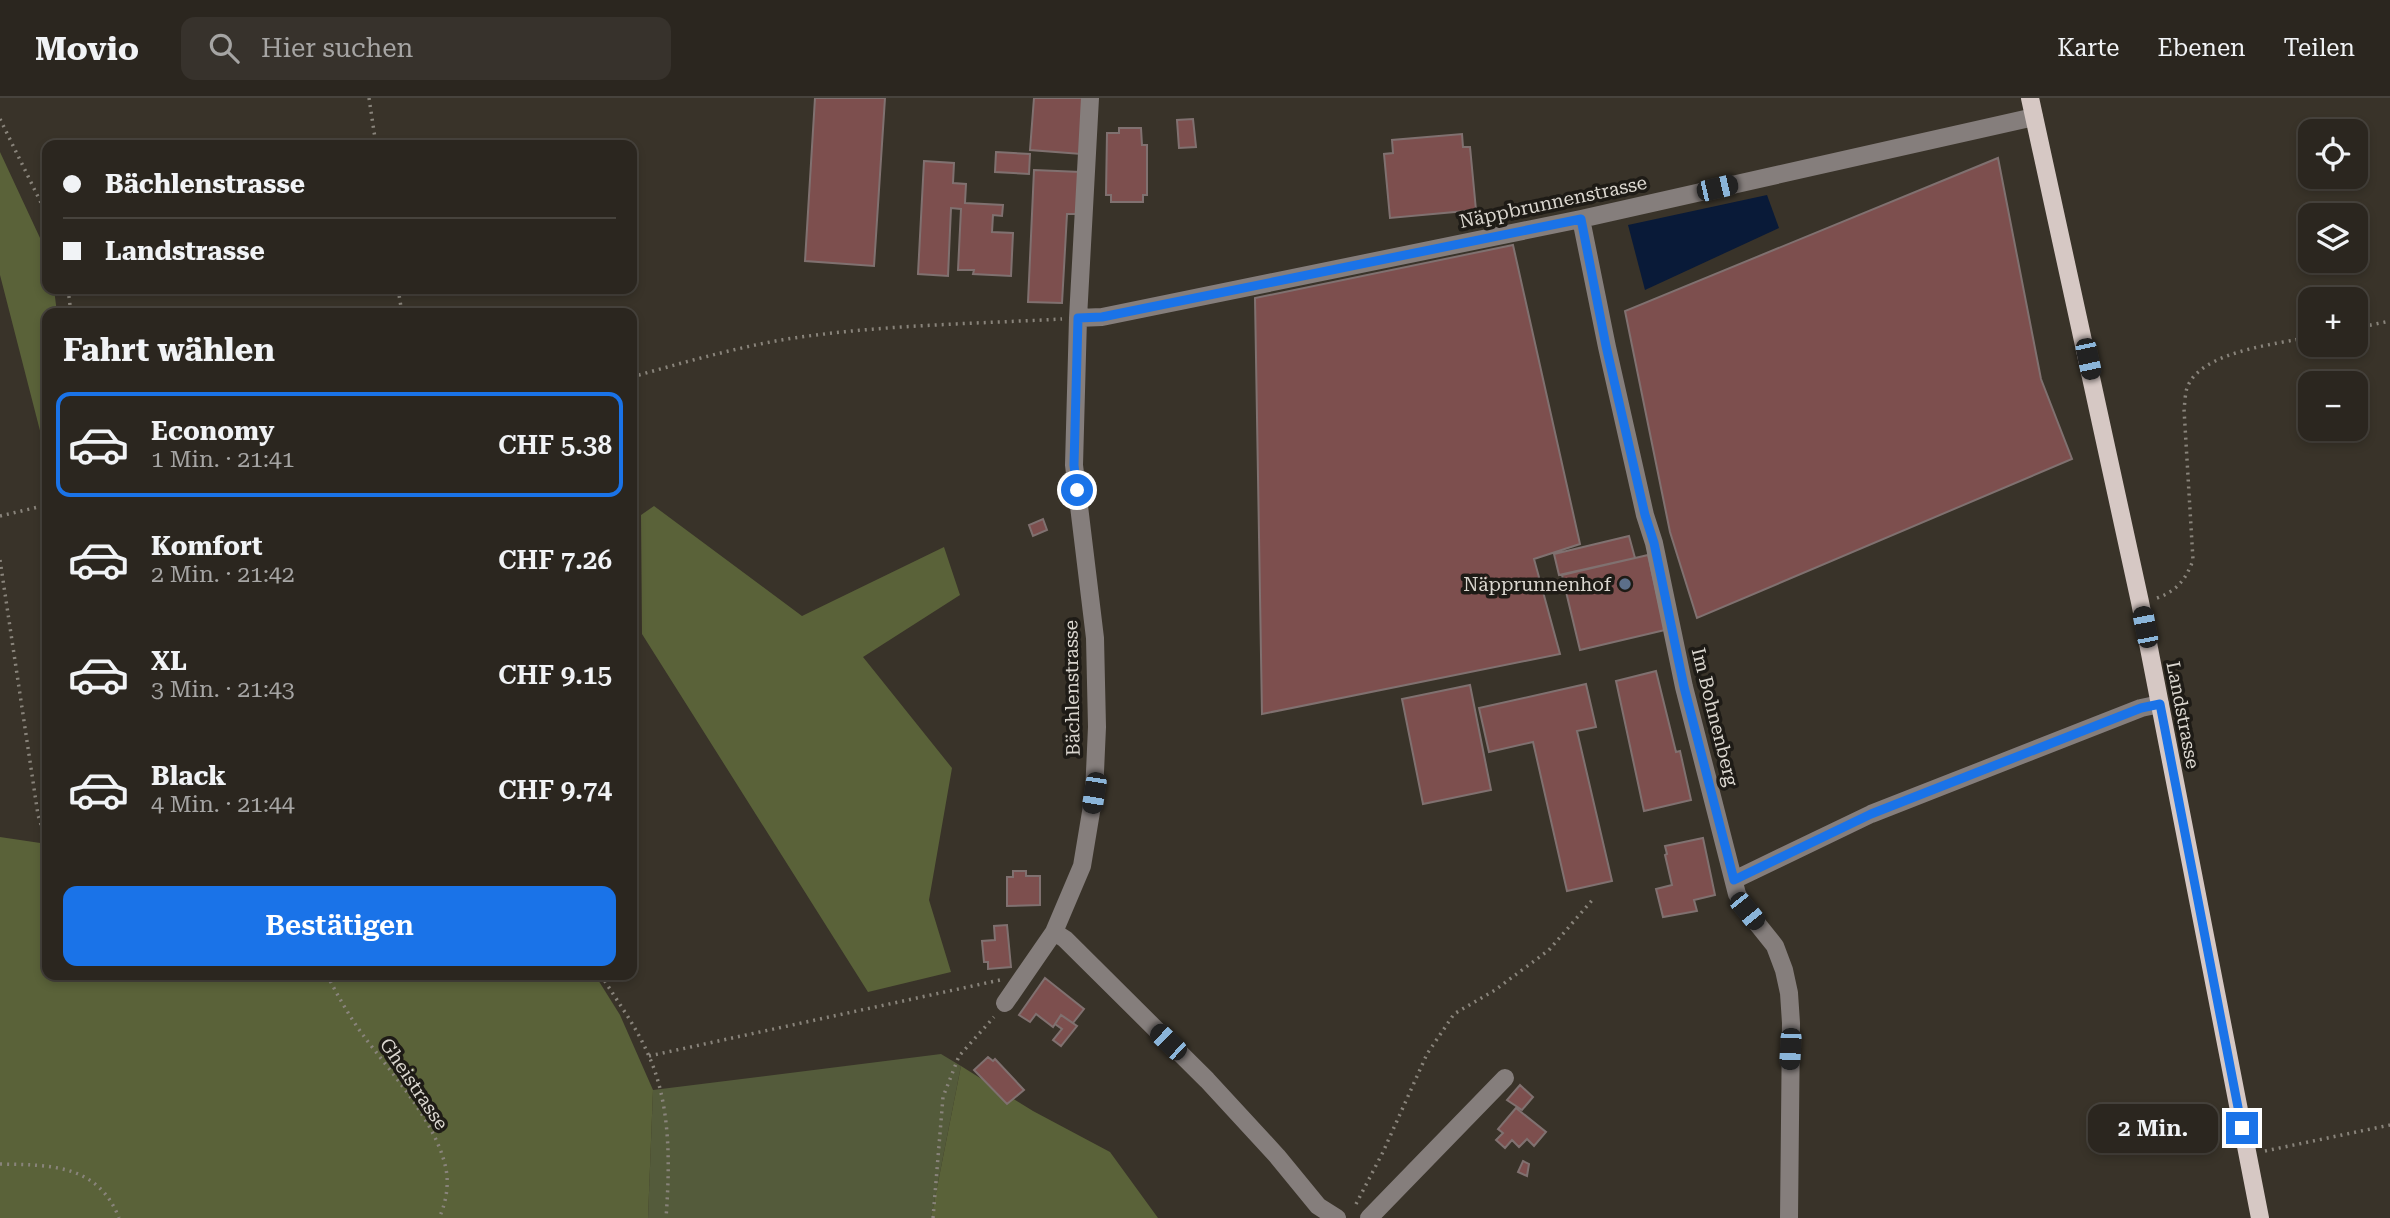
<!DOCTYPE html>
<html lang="de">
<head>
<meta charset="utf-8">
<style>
  :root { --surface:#2b261f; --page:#37322c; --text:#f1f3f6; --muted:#a6a5a4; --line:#47433d; --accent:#1a73e8 }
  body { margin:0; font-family:"Roboto Serif",serif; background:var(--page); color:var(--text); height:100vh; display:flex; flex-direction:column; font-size:26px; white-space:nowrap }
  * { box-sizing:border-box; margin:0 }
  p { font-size:23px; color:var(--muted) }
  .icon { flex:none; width:38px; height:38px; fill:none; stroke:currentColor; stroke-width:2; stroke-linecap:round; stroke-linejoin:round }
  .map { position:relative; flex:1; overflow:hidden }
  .details { position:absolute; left:42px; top:210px; width:595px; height:672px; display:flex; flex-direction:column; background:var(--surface); border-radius:14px; box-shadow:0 4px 10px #0003,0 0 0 2px var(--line) }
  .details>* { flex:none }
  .guide { position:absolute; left:42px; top:42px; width:595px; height:154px; border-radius:14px; box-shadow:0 4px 10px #0003,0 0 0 2px var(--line); display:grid; align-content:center; height:154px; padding:0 21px; background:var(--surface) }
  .fabs { position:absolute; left:2298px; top:21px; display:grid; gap:14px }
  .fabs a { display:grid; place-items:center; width:70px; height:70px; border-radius:14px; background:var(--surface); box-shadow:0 4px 10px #0003,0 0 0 2px var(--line); font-size:35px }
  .end { position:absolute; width:32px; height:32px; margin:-16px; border:9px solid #1a73e8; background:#fff; box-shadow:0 0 0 4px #fff }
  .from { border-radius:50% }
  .bubble { position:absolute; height:49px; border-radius:14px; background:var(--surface); box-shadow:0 4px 10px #0003,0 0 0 2px var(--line); font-size:23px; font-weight:600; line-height:49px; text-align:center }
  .car { position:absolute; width:21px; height:42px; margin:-21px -10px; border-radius:9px; box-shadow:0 0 5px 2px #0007; background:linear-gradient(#222 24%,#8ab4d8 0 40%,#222 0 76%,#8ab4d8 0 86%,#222 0) }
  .guide b { display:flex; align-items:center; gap:24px; height:66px; font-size:26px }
  .guide b+b { border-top:2px solid var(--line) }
  .guide i { width:18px; height:18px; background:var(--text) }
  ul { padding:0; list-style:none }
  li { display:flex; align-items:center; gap:21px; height:105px; margin:0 14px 10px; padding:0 7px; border:4px solid transparent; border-radius:14px }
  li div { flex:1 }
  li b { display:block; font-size:26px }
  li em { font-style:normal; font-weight:600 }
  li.selected { border-color:var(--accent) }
  li>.icon { width:63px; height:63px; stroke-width:1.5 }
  h2 { padding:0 21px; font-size:32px; line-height:84px }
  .button { display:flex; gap:14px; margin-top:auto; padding:14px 21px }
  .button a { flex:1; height:80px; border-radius:14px; background:var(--accent); color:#fff; font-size:28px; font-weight:600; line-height:80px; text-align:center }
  header { display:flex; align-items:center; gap:42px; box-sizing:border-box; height:98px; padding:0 35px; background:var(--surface); border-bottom:2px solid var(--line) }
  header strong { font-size:33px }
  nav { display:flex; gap:38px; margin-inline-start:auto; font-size:24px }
  .search { width:490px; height:63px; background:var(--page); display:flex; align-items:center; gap:18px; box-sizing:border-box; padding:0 24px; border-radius:14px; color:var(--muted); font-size:26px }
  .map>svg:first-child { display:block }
  .green { fill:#545b3b }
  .forest { fill:#5a6239 }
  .water { fill:#091a38 }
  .building { fill:#7d4f4e; stroke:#807170; stroke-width:2 }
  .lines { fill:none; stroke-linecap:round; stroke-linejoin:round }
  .path { stroke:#89847b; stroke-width:3.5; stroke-dasharray:2 5; stroke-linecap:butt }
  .minor { stroke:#857e7c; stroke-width:18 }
  .major { stroke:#d6c8c4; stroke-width:18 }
  .route { stroke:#1a73e8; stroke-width:9 }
  .service-dot { fill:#5c6f8a; stroke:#1e1b16; stroke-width:2.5 }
  .labels { text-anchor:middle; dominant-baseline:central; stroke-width:7; stroke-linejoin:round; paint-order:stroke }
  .street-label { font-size:19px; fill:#dbd7d0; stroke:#1e1b16 }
  .poi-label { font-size:19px; fill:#dbd7d0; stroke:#1e1b16; text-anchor:end }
</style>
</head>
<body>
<header>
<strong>Movio</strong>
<div class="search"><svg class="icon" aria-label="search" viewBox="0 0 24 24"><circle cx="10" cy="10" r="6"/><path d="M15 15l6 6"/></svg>Hier suchen</div>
<nav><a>Karte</a><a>Ebenen</a><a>Teilen</a></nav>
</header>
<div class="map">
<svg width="2390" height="1120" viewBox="0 0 2390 1120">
  <rect width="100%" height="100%" fill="#393329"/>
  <path class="green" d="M941 956 961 968 931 1120H648L653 992Z"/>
  <path class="forest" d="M0 54 47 155V191H54L57 215H47V360L0 177Z
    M654 408 802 518 944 449 960 497 863 559 952 670 929 802 951 874 868 894 642 536 641 417Z
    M0 739 47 746V877H595L620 917 653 992 648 1120H0Z
    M961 968 1033 1013 1110 1054 1158 1120H931Z"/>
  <path class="water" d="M1767 97 1779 130 1645 192 1628 127Z"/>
  <path class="building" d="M815 0H885L874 168 805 163Z
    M1034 0H1085L1081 56 1030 52Z
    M1193 21 1196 49 1179 50 1177 22Z
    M1119 30H1141L1142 47H1147V97H1143V104H1111V97H1106L1107 35H1119Z
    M1462 36 1463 49H1470L1476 112 1390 120 1384 56 1393 55 1392 42Z
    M996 54 1030 56 1029 76 995 74Z
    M1998 60 2041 281 2072 361 1697 520 1670 434 1625 213Z
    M924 63 954 65 953 85 966 86 965 105 1003 107 1002 118 993 117 992 134 1013 135 1011 178 973 176 974 172H958L961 111 951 110 948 178 918 176Z
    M1034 72 1080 74 1078 116H1067L1062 205 1028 204Z
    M1513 147 1580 446 1534 461 1560 556 1262 616 1255 200Z
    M1043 421 1047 432 1033 438 1029 427Z
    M1629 438 1635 460 1559 477 1554 456Z
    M1648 457 1665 532 1580 552 1562 477Z
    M1656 573 1676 654 1680 653 1691 702 1644 713 1616 583Z
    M1586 586 1596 629 1577 633 1612 783 1567 793 1533 644 1489 654 1479 610Z
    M1470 587 1491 692 1423 706 1402 601Z
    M1703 740 1715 797 1694 802 1697 813 1663 819 1656 791 1672 787 1665 757 1667 756 1665 748Z
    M1013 773H1026V778H1040V807L1007 808V779H1013Z
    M1007 827 1011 869 988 871V864H984L982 843 995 842 994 828Z
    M1045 880 1084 911 1073 925 1061 917 1053 929 1036 916 1030 924 1019 917Z
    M1061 917 1077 928 1061 948 1053 942 1062 931 1055 926Z
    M988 959 993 963 995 961 1024 992 1007 1006 974 972Z
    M1520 987 1533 999 1522 1012 1507 1002Z
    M1516 1010 1546 1034 1534 1048 1527 1041 1519 1049 1512 1042 1505 1050 1496 1042 1503 1035 1498 1031Z
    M1523 1063 1529 1066 1527 1078 1518 1074Z"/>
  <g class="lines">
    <path class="path" d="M369 0 376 47
      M0 21 47 117
      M68 191 71 215
      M398 191 402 215
      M2356 230 2390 223
      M632 279C681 265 731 251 781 242 874 227 969 226 1062 221
      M0 418 47 407
      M0 462 38 717 47 746
      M2157 500C2177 493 2186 481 2193 462L2184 311C2185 305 2185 296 2187 290 2200 253 2278 246 2310 239
      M327 877C338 898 349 918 363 937 391 975 442 1030 447 1078 448 1093 445 1107 439 1120
      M601 877C617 903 636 928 648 956 671 1006 670 1066 666 1120
      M649 958 1000 882
      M2265 1053 2390 1027
      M0 1066C50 1067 98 1066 119 1120
      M1356 1106 1383 1054 1427 956 1454 916 1495 892 1549 852 1594 800
      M933 1120 943 999 959 958 994 919"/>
    <path class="minor" d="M1581 121 1607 249 1645 417 1654 445 1684 589 1737 796 1747 813 1775 848 1784 872 1789 895 1791 925 1789 1120
      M1078 220 1102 219 1581 121 2034 19
      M1734 782 1871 716 2141 610 2160 606
      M1054 834 1065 841 1207 982 1277 1058 1318 1108 1337 1120
      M1005 905 1054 834 1082 768 1094 696 1097 629 1095 540 1074 367 1078 220 1090 0
      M1369 1120 1505 980"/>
    <path class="major" d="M2030 0 2140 504 2260 1120"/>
  </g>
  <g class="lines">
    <path class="route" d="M1077 392 1074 367 1078 220 1102 219 1581 121 1606 248 1645 417 1654 445 1684 589 1734 782 1871 716 2141 610 2160 606 2242 1030"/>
  </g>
  <circle class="service-dot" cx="1625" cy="486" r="7"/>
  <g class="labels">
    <g class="street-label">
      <text transform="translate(1553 104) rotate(-12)">Näppbrunnenstrasse</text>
      <text transform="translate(1072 590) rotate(-91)">Bächlenstrasse</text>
      <text transform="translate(2183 617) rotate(79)">Landstrasse</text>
      <text transform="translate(1715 619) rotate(76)">Im Bohnenberg</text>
      <text transform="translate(414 986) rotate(56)">Gheistrasse</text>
    </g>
    <g class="poi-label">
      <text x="1611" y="486">Näpprunnenhof</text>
    </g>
  </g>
</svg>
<div class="fabs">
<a><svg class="icon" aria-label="locate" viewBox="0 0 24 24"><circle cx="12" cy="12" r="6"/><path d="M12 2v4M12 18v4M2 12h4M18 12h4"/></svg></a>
<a><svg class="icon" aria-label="layers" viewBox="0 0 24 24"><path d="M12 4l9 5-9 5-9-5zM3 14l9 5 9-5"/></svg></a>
<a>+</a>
<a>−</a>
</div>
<i class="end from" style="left:1077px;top:392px"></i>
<i class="end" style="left:2242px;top:1030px"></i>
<div class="bubble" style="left:2088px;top:1006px;width:130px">2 Min.</div>
<i class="car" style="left:1717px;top:90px;rotate:77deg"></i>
<i class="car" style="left:2088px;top:261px;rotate:168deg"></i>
<i class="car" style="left:2145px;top:529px;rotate:349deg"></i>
<i class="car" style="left:1094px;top:695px;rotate:189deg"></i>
<i class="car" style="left:1747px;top:813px;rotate:141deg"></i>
<i class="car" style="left:1168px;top:944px;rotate:314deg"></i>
<i class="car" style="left:1790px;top:951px;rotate:183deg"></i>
<div class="guide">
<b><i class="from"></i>Bächlenstrasse</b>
<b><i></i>Landstrasse</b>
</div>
<section class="details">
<h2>Fahrt wählen</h2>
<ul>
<li class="selected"><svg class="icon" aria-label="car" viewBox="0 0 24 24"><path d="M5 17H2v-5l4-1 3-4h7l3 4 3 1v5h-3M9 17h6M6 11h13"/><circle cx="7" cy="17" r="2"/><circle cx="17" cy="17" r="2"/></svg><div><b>Economy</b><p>1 Min. · 21:41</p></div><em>CHF 5.38</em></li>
<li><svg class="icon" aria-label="car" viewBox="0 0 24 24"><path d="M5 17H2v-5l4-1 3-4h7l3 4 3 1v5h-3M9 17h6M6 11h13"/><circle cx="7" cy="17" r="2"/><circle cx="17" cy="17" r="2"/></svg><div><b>Komfort</b><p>2 Min. · 21:42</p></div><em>CHF 7.26</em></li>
<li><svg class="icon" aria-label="car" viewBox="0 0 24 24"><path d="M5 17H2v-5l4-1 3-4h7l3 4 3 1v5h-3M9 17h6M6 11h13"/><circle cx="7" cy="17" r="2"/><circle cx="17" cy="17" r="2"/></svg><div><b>XL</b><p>3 Min. · 21:43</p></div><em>CHF 9.15</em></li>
<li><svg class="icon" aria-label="car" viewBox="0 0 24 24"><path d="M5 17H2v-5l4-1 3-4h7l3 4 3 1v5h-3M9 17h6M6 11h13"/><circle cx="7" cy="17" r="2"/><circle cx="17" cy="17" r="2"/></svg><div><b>Black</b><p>4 Min. · 21:44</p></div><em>CHF 9.74</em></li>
</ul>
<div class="button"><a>Bestätigen</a></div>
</section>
</div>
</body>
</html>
